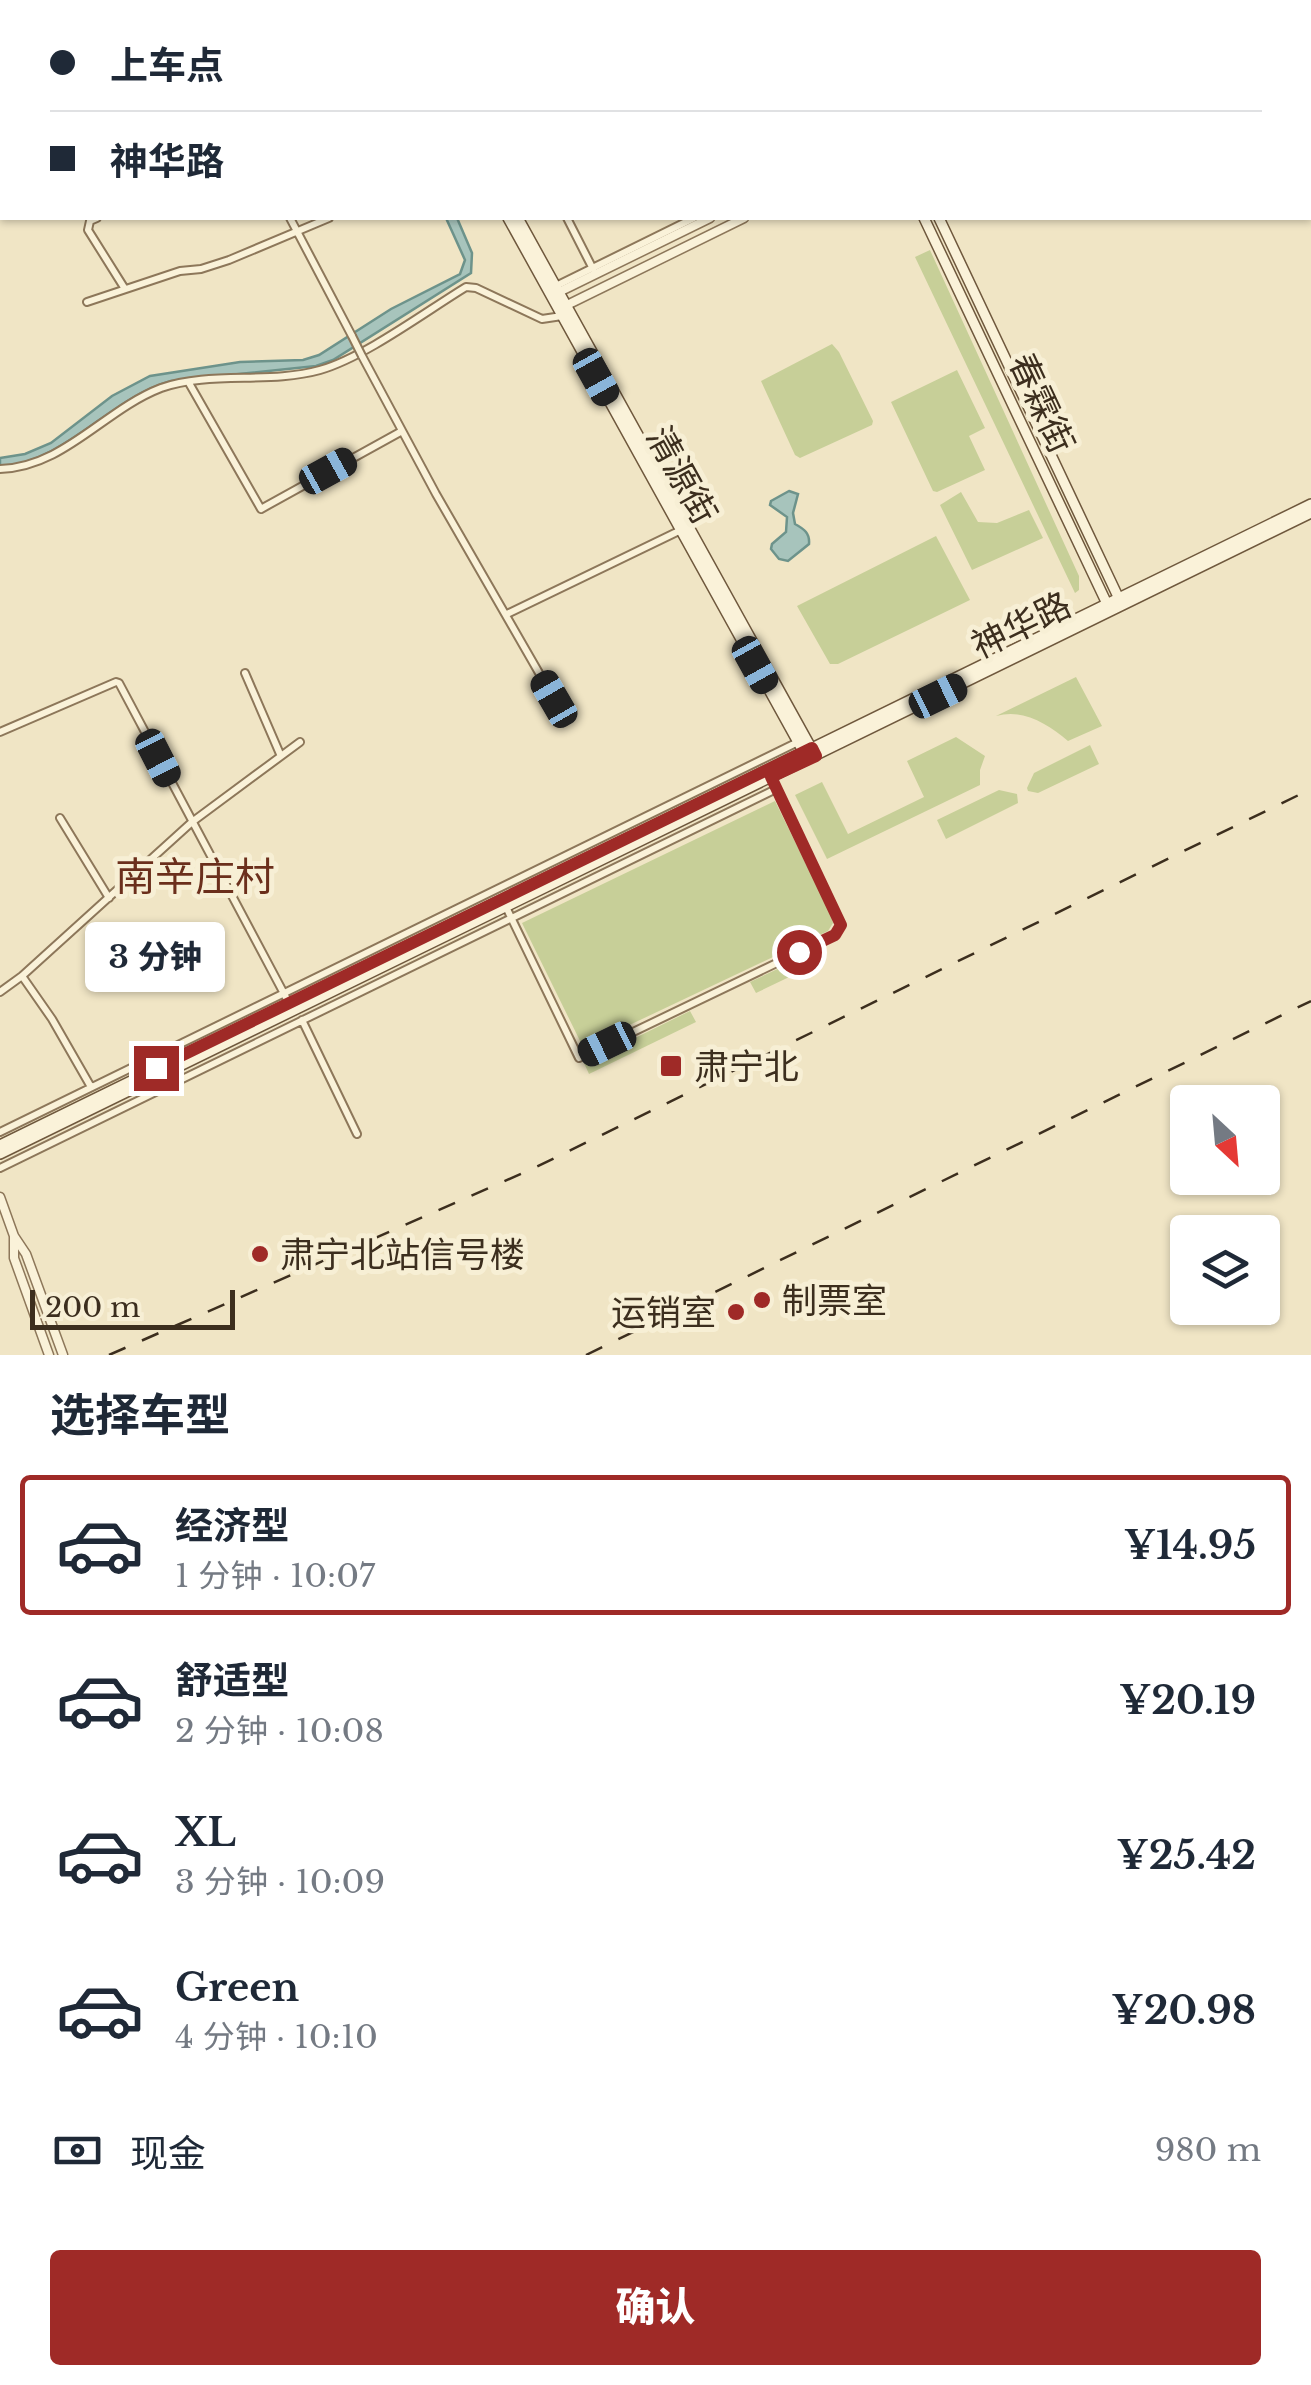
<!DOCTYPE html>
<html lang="zh">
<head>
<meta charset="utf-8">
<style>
  :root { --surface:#fff; --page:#f2f2f3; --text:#1f2937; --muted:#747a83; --line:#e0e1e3; --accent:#9f2a27 }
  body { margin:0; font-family:"Libre Baskerville","Noto Sans SC",serif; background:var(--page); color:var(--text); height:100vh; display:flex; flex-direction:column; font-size:38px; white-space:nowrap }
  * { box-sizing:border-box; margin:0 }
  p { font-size:32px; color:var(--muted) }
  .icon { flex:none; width:55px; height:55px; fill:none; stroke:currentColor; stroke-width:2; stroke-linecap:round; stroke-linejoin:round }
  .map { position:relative; height:1355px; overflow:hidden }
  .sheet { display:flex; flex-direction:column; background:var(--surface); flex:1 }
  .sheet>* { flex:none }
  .guide { position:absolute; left:0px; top:0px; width:1312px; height:220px; box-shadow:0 2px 8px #0004; display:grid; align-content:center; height:220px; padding:0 50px; background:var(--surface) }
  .needle { width:65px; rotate:154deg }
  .controls { position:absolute; left:1170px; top:1085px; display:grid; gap:20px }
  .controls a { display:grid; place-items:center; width:110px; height:110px; border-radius:10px; background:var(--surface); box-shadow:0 2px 8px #0004; font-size:50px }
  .scale { position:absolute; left:30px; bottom:25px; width:205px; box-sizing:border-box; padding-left:10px; border:5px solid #3c2e1e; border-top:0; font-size:28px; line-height:35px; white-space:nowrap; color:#3c2e1e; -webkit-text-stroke:8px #f7efd5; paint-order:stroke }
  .end { position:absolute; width:45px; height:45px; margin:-22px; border:12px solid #9f2a27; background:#fff; box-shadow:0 0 0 5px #fff }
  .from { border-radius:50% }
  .bubble { position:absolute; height:70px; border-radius:10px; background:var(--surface); box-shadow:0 2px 8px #0004; font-size:32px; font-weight:800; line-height:70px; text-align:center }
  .car { position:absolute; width:30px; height:60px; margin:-30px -15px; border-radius:12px; box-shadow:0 0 8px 2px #0007; background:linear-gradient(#222 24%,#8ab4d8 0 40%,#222 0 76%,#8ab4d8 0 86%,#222 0) }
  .guide b { display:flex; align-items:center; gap:35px; height:95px; font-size:38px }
  .guide b+b { border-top:2px solid var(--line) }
  .guide i { width:25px; height:25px; background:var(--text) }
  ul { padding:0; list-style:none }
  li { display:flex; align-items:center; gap:30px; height:140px; margin:0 20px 15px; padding:0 30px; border:5px solid transparent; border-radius:10px }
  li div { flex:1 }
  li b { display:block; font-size:38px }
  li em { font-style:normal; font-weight:800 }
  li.on { border-color:var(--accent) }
  li>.icon { width:90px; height:90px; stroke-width:1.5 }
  h2 { padding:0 50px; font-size:45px; line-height:120px }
  .pay { display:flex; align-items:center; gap:25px; height:110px; padding:0 50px; font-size:38px }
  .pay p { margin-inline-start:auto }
  .primary-button { display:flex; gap:20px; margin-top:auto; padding:20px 50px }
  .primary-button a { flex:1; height:115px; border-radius:10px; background:var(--accent); color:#fff; font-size:40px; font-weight:800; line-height:115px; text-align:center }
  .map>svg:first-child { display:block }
  .green { fill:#c7cf98 }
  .water { fill:#a7c4bc; stroke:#6d938b; stroke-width:2.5 }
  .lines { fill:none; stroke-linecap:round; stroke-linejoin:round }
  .minor-casing { stroke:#8d775a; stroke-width:10 }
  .tertiary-casing { stroke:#8d775a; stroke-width:11 }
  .secondary-casing { stroke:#6f583d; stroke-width:12 }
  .minor { stroke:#faf2d9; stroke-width:6 }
  .tertiary { stroke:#faf2d9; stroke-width:8 }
  .secondary { stroke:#faf2d9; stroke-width:9 }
  .rail { stroke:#3c2e1e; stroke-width:2.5; stroke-dasharray:18 18; stroke-linecap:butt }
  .minor-bridge-casing { stroke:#8d775a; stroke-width:10; stroke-linecap:butt }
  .minor-bridge { stroke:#faf2d9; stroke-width:6 }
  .route { stroke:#9f2a27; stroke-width:12 }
  .poi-dot { fill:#9f2a27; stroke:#f7efd5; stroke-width:4 }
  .labels { text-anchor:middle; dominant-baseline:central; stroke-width:10; stroke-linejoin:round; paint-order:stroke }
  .street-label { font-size:35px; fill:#3c2e1e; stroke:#f7efd5 }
  .poi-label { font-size:35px; fill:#3c2e1e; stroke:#f7efd5; text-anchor:start }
  .quarter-label { font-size:40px; fill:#6b2f1c; stroke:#f7efd5 }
</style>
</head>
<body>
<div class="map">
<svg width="1311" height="1355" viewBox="0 0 1311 1355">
  <rect width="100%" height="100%" fill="#f0e5c5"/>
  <path class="green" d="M930 250 1079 576V590L1075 593 915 257Z
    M832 344 839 352 873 421 872 425 800 458 795 455 761 381Z
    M957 370 985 428 969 436 985 470 937 492 933 491 891 402Z
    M961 492 978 522 997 523 1029 510 1043 538 972 570 940 505Z
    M936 536 970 600 838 664H830L797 606Z
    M1076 677 1102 726 1068 741C1048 724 1023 708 996 716Z
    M956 737 985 756 980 770V785L827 859 795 795 822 782 848 834 924 797 907 761Z
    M1090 745 1099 764 1038 793 1028 791 1027 788 1034 773Z
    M999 790 1017 794 1018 803 946 839 937 820Z
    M775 801 831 915 833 923 828 931 583 1047 522 923Z
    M801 958 806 969 756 993 750 982Z
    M690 1011 696 1022 589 1074 584 1063Z"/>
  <path class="water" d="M446 218H457L472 253 471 273 333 360 316 366 171 381C108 399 68 461 0 467V458L25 454 51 443 112 396 150 376 240 362 303 360 319 355 391 309 460 274 465 260Z
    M789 491 798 494 793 513 795 524C804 529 810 533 809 544L788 561 779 559 771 549 772 544 786 532 787 517 770 505 771 501Z"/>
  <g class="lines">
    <defs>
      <path id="minor" d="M257 0 258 2
        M464 0 465 2
        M550 0 551 2
        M782 2 788 0
        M0 76 2 84
        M97 218 90 221 88 230 125 289
        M290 218 352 336
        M567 218 593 269
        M556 286 694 218
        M87 302 180 271 201 269 229 260 329 218
        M362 356 436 494 554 699
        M189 383 261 509 402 431
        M0 469C64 467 104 410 161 388 209 371 270 384 320 370 365 357 425 312 466 287L476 288 542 319 562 316
        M507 614 681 530
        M245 673 280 754
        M0 732 116 682 119 683 289 1003
        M60 818 109 898
        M506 907 579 1058 835 935 841 925 771 777
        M22 976 52 1019 91 1087
        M0 992 22 976 192 822 300 742
        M302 1020 357 1134
        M0 1132 798 742
        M0 1168 776 789"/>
      <path id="tertiary" d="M1146 2 1151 0
        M1179 2 1184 0
        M557 293 710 218
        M563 307 744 218
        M0 1197 14 1236 26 1254 63 1355
        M14 1236V1258L49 1355"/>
      <path id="secondary" d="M388 0 389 2
        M398 0 399 2
        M820 0 821 2
        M835 0 837 2
        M508 218 804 753
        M518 218 814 753
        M924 218 1109 608
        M939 218 1121 603
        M0 1145 1311 504
        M0 1154 1311 513"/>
    </defs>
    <use href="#minor" class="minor-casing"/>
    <use href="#tertiary" class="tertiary-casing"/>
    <use href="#secondary" class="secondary-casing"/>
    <use href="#minor" class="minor"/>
    <use href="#tertiary" class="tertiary"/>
    <use href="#secondary" class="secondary"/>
    <path class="rail" d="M109 1355 532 1169 1311 789
      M586 1355 1311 1001"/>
    <defs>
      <path id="minor-bridge" d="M352 336 362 356"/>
    </defs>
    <use href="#minor-bridge" class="minor-bridge-casing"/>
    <use href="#minor-bridge" class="minor-bridge"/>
  </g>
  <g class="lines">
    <path class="route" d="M156 1068 812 748 816 756 771 777 841 925 835 935 799 952"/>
  </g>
  <g class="poi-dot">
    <rect x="659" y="1054" width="24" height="24" rx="5"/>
    <circle cx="260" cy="1254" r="10"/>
    <circle cx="762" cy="1300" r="10"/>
    <circle cx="736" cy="1312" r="10"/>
  </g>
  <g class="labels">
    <g class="street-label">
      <text transform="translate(1042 403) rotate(65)">春霖街</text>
      <text transform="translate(682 475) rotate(61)">清源街</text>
      <text transform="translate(1021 625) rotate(-26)">神华路</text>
    </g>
    <g class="poi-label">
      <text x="694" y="1066">肃宁北</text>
      <text x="280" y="1254">肃宁北站信号楼</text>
      <text x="782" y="1300">制票室</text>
      <text x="716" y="1312" text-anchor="end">运销室</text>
    </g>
    <g class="quarter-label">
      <text x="195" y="877">南辛庄村</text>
    </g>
  </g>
</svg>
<div class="controls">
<a><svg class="needle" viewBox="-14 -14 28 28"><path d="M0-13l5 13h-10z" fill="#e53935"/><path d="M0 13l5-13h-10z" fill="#747a83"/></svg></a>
<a><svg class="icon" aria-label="layers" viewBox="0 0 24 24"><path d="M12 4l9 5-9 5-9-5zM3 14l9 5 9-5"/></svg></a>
</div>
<div class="scale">200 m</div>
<i class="end from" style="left:799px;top:952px"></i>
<i class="end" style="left:156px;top:1068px"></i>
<div class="bubble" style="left:85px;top:922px;width:140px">3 分钟</div>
<i class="car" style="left:596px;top:377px;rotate:151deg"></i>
<i class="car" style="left:328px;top:471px;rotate:61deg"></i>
<i class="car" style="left:755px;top:665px;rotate:151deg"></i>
<i class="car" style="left:938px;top:696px;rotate:64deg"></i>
<i class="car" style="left:554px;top:699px;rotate:330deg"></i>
<i class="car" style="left:158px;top:758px;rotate:153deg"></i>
<i class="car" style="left:607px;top:1044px;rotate:244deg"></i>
<div class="guide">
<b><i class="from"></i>上车点</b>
<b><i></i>神华路</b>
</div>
</div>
<section class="sheet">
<h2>选择车型</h2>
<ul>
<li class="on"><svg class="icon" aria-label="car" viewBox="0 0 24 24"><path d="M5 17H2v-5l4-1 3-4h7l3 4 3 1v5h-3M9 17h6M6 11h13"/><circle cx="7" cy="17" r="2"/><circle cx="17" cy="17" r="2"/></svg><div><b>经济型</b><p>1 分钟 · 10:07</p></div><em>¥14.95</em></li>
<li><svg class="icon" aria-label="car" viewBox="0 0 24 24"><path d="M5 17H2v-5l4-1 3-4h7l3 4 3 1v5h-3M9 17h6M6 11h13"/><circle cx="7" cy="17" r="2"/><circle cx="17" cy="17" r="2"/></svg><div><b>舒适型</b><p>2 分钟 · 10:08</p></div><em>¥20.19</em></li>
<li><svg class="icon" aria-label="car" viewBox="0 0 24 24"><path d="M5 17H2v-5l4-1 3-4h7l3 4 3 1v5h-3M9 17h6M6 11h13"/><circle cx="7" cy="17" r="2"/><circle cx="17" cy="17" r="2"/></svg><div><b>XL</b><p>3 分钟 · 10:09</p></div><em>¥25.42</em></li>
<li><svg class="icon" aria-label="car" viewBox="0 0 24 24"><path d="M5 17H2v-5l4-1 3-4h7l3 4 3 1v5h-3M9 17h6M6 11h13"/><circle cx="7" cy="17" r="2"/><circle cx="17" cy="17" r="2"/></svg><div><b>Green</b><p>4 分钟 · 10:10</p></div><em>¥20.98</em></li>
</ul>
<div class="pay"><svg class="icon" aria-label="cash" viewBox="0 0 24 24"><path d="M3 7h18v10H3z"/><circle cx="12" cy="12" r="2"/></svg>现金<p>980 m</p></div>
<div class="primary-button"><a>确认</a></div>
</section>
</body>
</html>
